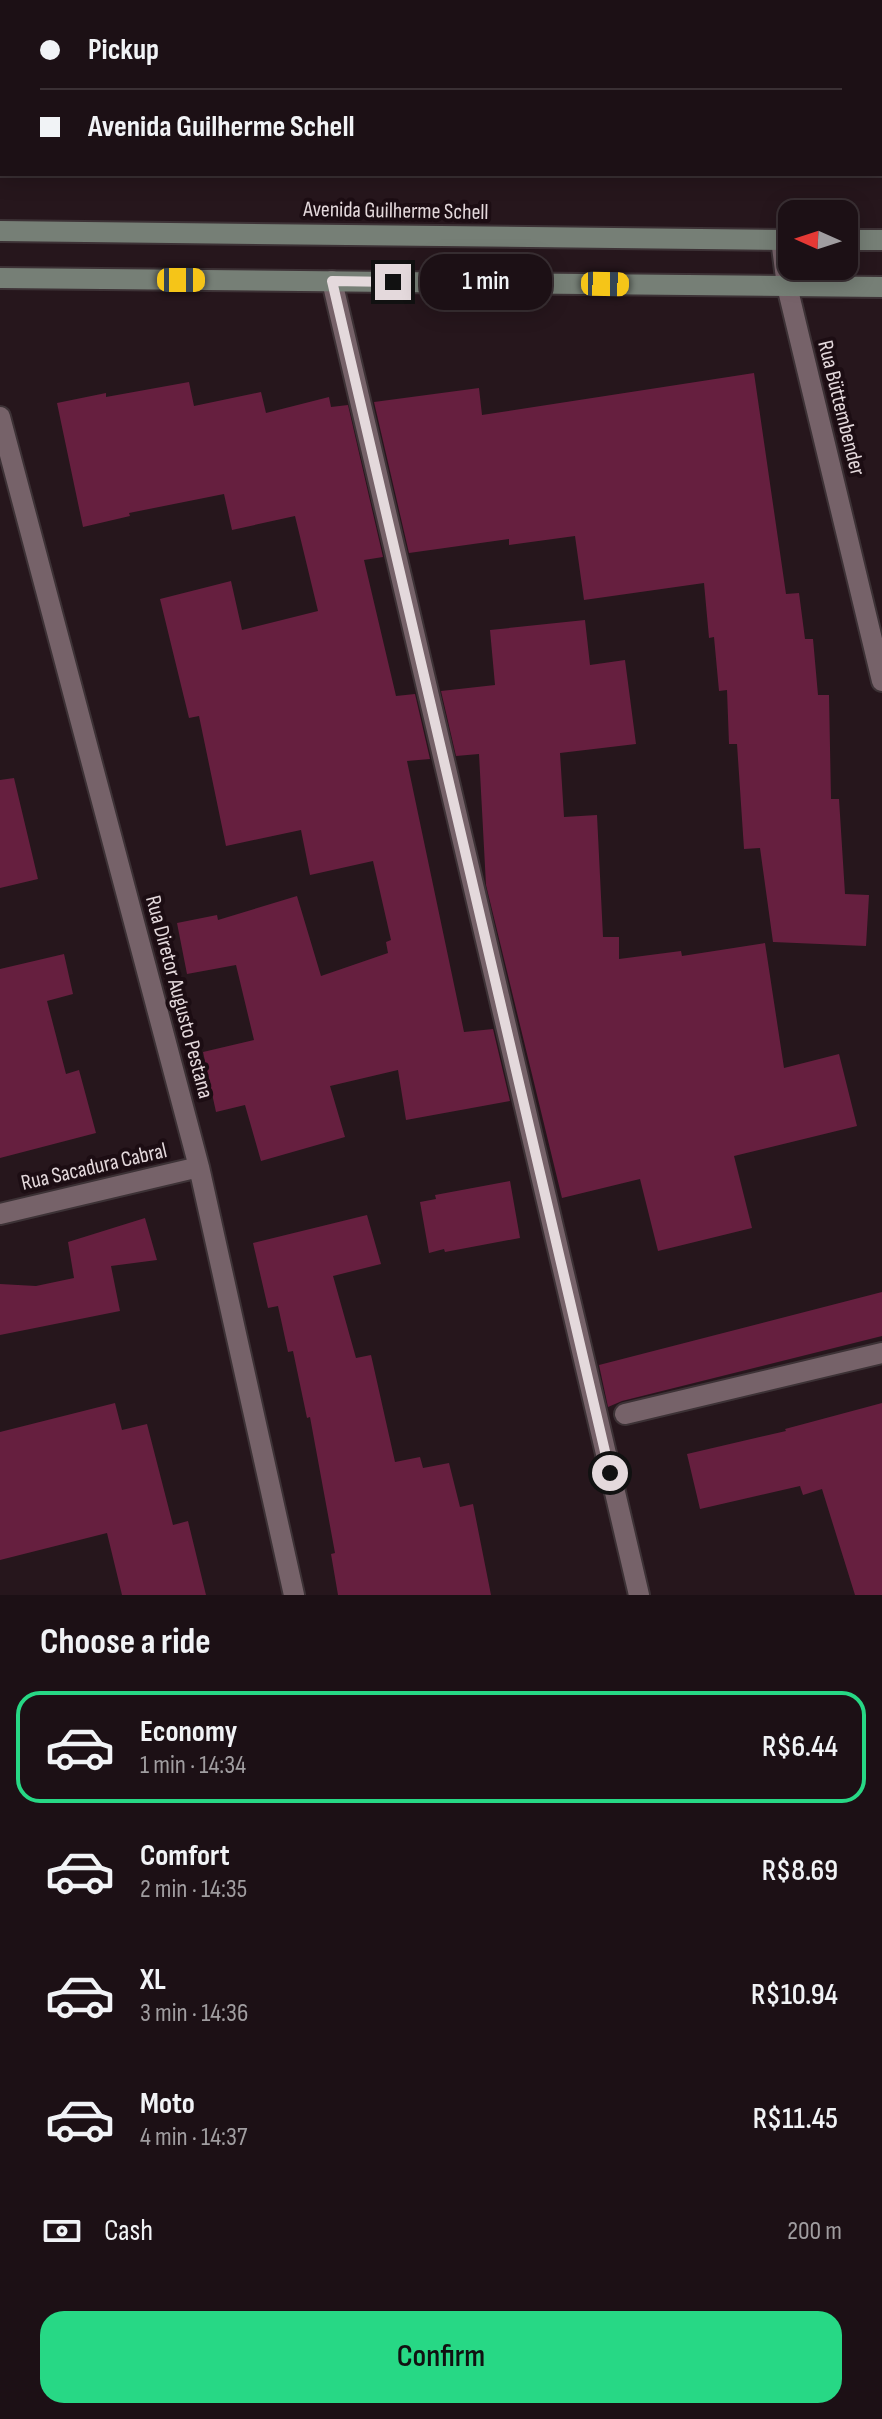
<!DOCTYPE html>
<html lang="en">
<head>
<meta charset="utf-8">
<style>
  :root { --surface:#1c1015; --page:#25191e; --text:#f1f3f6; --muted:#a09da0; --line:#3a3034; --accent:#27d885 }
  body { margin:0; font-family:"Sofia Sans Condensed",sans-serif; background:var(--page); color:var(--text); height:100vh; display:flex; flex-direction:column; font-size:30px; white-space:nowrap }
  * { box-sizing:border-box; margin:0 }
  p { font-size:26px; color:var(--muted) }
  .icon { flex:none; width:44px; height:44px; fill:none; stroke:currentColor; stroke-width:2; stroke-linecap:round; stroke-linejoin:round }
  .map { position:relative; height:1595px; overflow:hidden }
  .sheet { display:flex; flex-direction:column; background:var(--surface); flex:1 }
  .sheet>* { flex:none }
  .guide { position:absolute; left:0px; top:0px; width:882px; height:176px; box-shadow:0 4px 20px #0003,0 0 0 2px var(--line); display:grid; align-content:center; height:176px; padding:0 40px; background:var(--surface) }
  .needle { width:52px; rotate:273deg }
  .buttons { position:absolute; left:778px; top:200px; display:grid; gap:16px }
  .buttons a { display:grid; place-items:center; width:80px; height:80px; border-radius:16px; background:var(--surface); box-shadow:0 4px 20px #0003,0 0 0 2px var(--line); font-size:40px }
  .end { position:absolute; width:36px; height:36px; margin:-18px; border:10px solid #e4d9dc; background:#111; box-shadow:0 0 0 4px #111 }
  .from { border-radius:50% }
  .bubble { position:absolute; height:56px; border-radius:24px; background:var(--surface); box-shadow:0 4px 20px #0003,0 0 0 2px var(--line); font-size:26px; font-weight:600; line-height:56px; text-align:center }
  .car { position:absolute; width:24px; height:48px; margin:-24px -12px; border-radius:10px; box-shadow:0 0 6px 2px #0007; background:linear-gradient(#f5c518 24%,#345 0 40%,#f5c518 0 76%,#345 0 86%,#f5c518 0) }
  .guide b { display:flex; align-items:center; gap:28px; height:76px; font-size:30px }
  .guide b+b { border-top:2px solid var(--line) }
  .guide i { width:20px; height:20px; background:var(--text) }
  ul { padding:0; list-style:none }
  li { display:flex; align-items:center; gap:24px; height:112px; margin:0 16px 12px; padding:0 24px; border:4px solid transparent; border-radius:24px }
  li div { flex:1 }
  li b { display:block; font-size:30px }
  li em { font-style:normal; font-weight:600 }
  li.active { border-color:var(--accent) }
  li>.icon { width:72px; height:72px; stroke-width:1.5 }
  h2 { padding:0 40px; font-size:36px; line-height:96px }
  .pay { display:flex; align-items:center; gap:20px; height:88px; padding:0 40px; font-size:30px }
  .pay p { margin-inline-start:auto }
  .button { display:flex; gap:16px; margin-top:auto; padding:16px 40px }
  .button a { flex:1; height:92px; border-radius:24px; background:var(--accent); color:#111; font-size:32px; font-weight:600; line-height:92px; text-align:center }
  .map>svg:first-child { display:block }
  .building { fill:#661f3f }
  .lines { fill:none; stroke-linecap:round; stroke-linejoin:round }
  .service-casing { stroke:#3d3236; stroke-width:24 }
  .minor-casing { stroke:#3d3236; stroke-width:24 }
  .secondary-casing { stroke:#3d3236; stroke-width:24 }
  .motorway-casing { stroke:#3d3236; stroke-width:28 }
  .service { stroke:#766269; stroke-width:20 }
  .minor { stroke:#766269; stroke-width:20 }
  .secondary { stroke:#767f76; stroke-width:20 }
  .motorway { stroke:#75c394; stroke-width:24 }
  .rail-casing { stroke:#95888c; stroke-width:9 }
  .rail { stroke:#1c0d13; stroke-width:6; stroke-dasharray:18; stroke-linecap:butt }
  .route { stroke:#e4d9dc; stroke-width:10 }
  .labels { text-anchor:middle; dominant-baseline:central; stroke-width:8; stroke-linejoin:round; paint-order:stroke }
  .street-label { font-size:22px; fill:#e4d9dc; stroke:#1c0d13 }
</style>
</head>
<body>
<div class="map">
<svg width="882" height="1595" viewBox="0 0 882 1595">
  <rect width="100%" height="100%" fill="#26161c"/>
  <path class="building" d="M754 373 786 594 799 593 805 639H813L818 695H829L831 799H839L845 894 869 895 866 946 773 942 760 848 744 849 737 744H729L727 690 719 691 714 637 709 638 704 583 584 600 575 536 509 545V539L409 553 374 402 479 388 482 415Z
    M189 382 194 406 261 392 266 413 329 397 331 407 348 405 383 557 364 560 396 696 415 694 430 759 407 761 464 1032 493 1029 510 1101 406 1120 398 1070 330 1086 345 1137 261 1161 245 1105 216 1112 203 1052 254 1040 236 965 187 974 177 923 217 915 218 920 297 896 321 976 388 953 386 942 391 940 373 861 310 875 301 830 226 846 199 716 189 718 160 599 231 581 242 630 318 611 295 516 232 530 224 494 129 513 130 516 83 527 57 403 106 393V397Z
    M585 620 590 665 625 660 636 744 560 753 564 817 597 815 603 937H619V959L681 951 682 956 765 943 784 1068 839 1054 857 1126 734 1156 752 1228 658 1251 640 1179 562 1198 486 885 479 754 456 756 441 691 495 685 490 630Z
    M14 778 38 879 0 888V780Z
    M64 954 73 994 47 1001 66 1074 79 1070 96 1133 0 1158V969Z
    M510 1181 520 1238 445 1252 444 1249 429 1253 420 1202 436 1199 435 1195Z
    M367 1215 381 1264 333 1276 356 1358 371 1355 395 1462 420 1457 423 1468 449 1463 460 1507 473 1504 491 1595H338L331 1554 335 1553 310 1417 307 1418 293 1351 288 1352 278 1306 268 1308 253 1243Z
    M145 1218 157 1260 111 1266 120 1311 0 1335V1284L36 1286 74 1278 68 1242Z
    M882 1292V1336L622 1401 608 1407 599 1365Z
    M115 1403 122 1430 147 1424 173 1525 188 1521 206 1595H122L107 1533 0 1560V1432Z
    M882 1403V1595H855L822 1489 803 1495 800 1486 700 1509 687 1454 786 1431 785 1429Z"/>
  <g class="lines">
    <defs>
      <path id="service" d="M332 281 639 1595
        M625 1414 882 1353"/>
      <path id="minor" d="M781 239 787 286 882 681
        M0 417 199 1167 294 1595
        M0 1214 199 1167"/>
      <path id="secondary" d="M0 231 792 240
        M844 240H882
        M0 278 882 287"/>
      <path id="motorway" d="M0 51H2
        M880 60H882"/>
    </defs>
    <use href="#service" class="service-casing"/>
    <use href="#minor" class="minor-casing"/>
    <use href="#secondary" class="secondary-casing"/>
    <use href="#motorway" class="motorway-casing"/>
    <use href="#service" class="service"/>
    <use href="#minor" class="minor"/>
    <use href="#secondary" class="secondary"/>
    <use href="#motorway" class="motorway"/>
    <defs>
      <path id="rail" d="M0 82H2
        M880 90H882
        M0 154H2
        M880 162H882"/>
    </defs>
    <use href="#rail" class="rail-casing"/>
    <use href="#rail" class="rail"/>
  </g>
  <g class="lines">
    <path class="route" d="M393 282 332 281 610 1473"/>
  </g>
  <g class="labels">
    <g class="street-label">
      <text transform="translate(396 211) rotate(1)">Avenida Guilherme Schell</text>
      <text transform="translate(841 408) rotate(76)">Rua Büttembender</text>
      <text transform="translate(179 997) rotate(75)">Rua Diretor Augusto Pestana</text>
      <text transform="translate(94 1167) rotate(-13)">Rua Sacadura Cabral</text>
    </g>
  </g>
</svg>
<div class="buttons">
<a><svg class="needle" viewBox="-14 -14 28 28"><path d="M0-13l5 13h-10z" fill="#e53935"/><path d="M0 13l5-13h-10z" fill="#a09da0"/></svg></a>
</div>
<i class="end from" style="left:610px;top:1473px"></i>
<i class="end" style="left:393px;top:282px"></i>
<div class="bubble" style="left:420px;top:254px;width:132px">1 min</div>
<i class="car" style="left:181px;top:280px;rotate:90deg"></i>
<i class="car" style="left:605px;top:284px;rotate:91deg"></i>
<div class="guide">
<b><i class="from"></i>Pickup</b>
<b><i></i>Avenida Guilherme Schell</b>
</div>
</div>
<section class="sheet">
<h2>Choose a ride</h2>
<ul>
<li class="active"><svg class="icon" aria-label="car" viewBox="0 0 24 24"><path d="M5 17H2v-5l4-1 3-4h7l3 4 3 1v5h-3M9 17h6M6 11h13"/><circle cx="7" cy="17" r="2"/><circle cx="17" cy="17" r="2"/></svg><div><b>Economy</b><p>1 min · 14:34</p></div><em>R$6.44</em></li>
<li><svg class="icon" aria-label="car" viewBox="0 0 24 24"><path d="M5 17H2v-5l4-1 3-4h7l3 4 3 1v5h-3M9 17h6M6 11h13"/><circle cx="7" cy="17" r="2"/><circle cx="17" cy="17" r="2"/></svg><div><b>Comfort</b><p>2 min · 14:35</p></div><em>R$8.69</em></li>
<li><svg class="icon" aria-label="car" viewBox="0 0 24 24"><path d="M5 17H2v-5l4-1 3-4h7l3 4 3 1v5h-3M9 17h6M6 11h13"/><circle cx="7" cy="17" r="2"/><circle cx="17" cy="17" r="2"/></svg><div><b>XL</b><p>3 min · 14:36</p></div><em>R$10.94</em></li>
<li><svg class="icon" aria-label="car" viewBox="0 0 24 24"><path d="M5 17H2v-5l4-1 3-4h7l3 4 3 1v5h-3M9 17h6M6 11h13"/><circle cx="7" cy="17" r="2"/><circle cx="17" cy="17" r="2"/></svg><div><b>Moto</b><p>4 min · 14:37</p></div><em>R$11.45</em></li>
</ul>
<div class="pay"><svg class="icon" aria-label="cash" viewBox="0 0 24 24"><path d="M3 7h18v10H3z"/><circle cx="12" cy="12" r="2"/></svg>Cash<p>200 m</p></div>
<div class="button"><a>Confirm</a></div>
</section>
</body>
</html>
